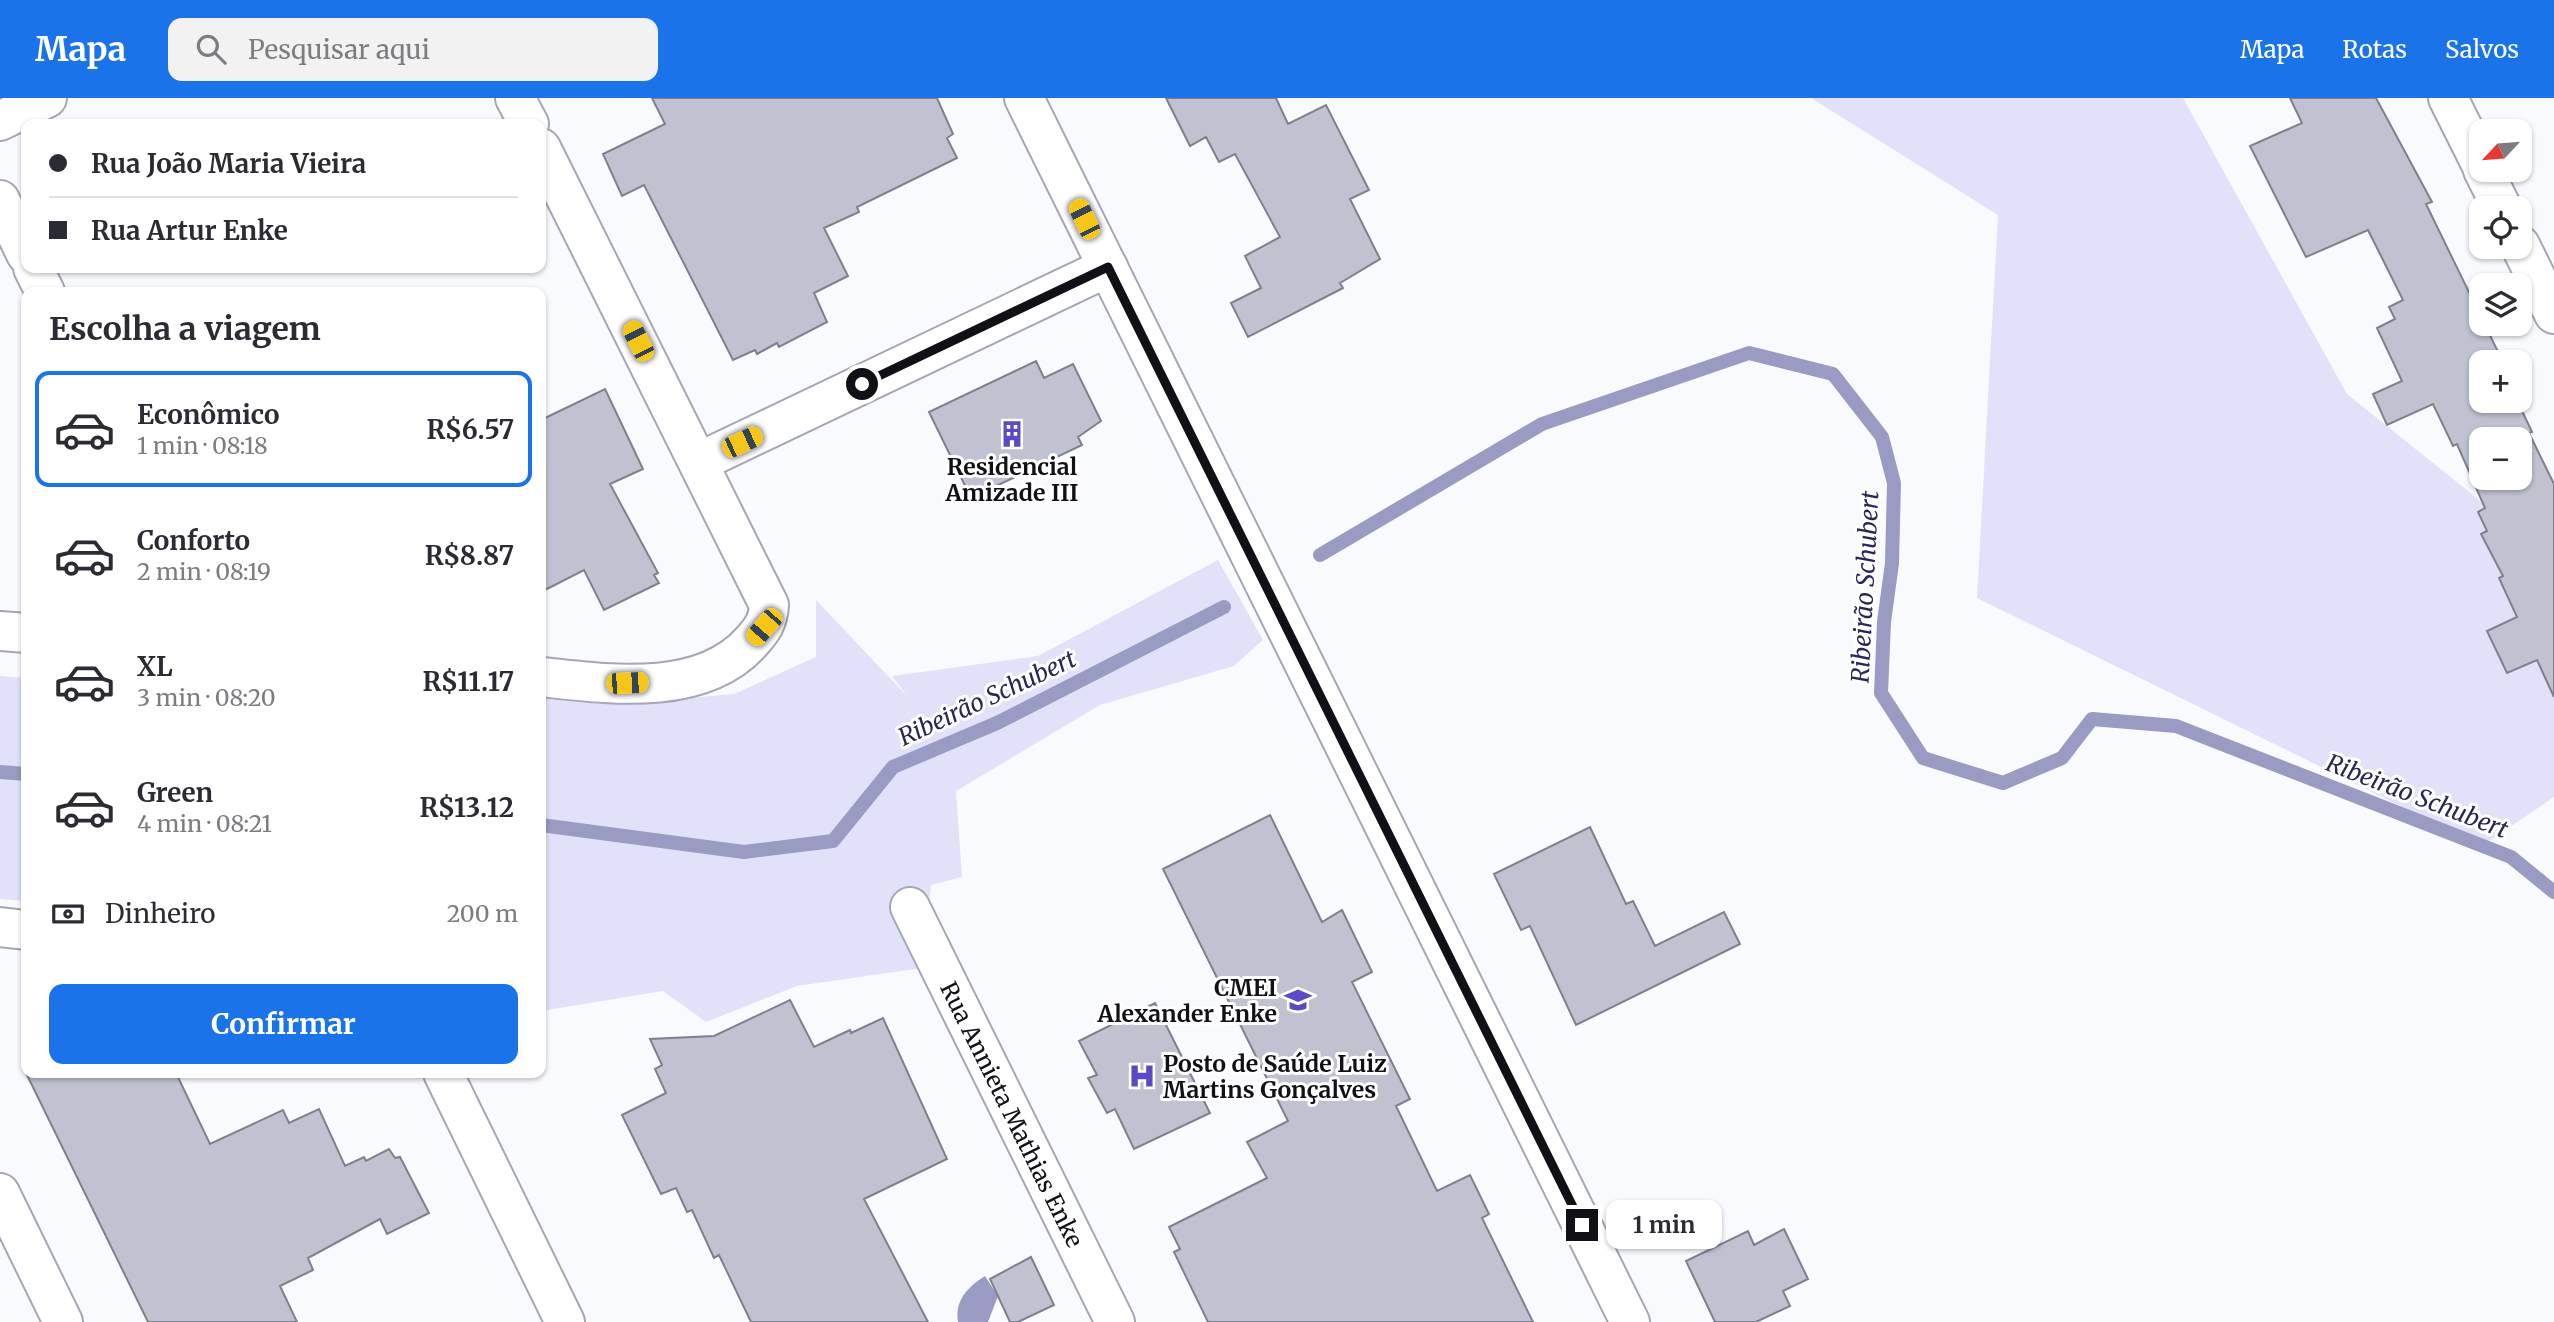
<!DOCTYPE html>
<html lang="pt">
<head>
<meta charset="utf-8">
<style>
  :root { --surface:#fff; --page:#f2f2f3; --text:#2b2b33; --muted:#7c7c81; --line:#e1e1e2; --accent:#1a73e8 }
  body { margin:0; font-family:Merriweather,serif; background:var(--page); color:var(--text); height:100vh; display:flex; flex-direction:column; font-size:26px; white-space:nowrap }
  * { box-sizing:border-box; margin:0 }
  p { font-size:23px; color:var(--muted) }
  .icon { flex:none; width:38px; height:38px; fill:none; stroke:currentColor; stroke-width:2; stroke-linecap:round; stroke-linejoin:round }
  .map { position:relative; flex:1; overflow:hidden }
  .sheet { position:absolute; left:21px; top:189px; width:525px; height:791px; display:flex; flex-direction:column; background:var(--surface); border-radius:14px; box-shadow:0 2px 5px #0004 }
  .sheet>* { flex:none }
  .banner { position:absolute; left:21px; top:21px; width:525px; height:154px; border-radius:14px; box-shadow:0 2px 5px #0004; display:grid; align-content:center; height:154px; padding:0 28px; background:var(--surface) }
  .needle { width:46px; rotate:244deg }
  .controls { position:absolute; left:2469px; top:21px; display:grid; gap:14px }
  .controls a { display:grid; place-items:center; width:63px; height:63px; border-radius:14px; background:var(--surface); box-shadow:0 2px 5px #0004; font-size:35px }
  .end { position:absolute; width:32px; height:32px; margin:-16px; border:9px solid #101016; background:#fff; box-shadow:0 0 0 4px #fff }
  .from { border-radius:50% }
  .bubble { position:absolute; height:49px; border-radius:14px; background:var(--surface); box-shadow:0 2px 5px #0004; font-size:23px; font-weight:700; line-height:49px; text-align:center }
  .car { position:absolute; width:21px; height:42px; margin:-21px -10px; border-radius:9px; box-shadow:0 0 5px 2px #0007; background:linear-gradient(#f5c518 24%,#345 0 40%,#f5c518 0 76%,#345 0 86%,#f5c518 0) }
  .banner b { display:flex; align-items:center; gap:24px; height:66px; font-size:26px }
  .banner b+b { border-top:2px solid var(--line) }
  .banner i { width:18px; height:18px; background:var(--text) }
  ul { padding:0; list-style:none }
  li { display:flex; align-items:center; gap:21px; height:116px; margin:0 14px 10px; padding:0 14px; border:4px solid transparent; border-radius:14px }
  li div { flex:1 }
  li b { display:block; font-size:26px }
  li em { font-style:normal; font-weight:700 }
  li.active { border-color:var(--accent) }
  li>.icon { width:63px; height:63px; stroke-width:1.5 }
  h2 { padding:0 28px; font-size:32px; line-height:84px }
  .pay { display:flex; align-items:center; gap:18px; height:77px; padding:0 28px; font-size:26px }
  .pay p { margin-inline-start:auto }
  .button { display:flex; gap:14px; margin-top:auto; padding:14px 28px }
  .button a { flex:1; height:80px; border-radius:14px; background:var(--accent); color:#fff; font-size:28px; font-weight:700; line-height:80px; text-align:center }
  header { display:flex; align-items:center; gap:42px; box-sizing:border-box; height:98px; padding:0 35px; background:var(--accent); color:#fff }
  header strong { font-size:33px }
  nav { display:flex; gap:38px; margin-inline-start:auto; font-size:24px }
  .search { width:490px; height:63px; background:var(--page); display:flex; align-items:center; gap:18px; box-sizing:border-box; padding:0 24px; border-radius:14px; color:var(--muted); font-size:26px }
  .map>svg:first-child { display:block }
  .green { fill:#e1e2fa }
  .water { fill:#999bc3 }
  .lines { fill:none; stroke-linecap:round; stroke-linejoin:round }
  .stream { stroke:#999bc3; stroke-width:14 }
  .building { fill:#c0c1d1; stroke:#7f808f; stroke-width:2; fill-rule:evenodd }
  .minor-casing { stroke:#a5a6b6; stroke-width:42 }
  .minor { stroke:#fff; stroke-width:38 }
  .route { stroke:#101016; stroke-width:9 }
  .labels { text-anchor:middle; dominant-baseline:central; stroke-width:6; stroke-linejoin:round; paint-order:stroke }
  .poi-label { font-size:23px; font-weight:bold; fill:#101016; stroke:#fff }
  .street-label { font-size:23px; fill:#101016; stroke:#fff }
  .water-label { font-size:24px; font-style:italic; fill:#292659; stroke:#fff }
</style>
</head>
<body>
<header>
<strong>Mapa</strong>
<div class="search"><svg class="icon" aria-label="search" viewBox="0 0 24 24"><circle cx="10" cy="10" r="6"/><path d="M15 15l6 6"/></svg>Pesquisar aqui</div>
<nav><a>Mapa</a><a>Rotas</a><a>Salvos</a></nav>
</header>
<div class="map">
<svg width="2554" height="1224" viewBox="0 0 2554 1224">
  <rect width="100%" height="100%" fill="#f9fafd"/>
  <path class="green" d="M1811 0H2183L2347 296 2554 462V699L2482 748 1977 500 1998 117Z
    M1218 462 1263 542 1234 568 1100 607 956 693 962 779 931 787 922 870 797 888 706 924 663 893 541 913V600L639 604 734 596 816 559V502L907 598 892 578 1038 558Z
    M0 578 26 580V803L0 801Z"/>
  <path class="water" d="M985 1178 998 1198 988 1224H958C954 1202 969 1188 985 1178Z"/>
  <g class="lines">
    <path class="stream" d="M1320 457 1542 326 1749 255 1833 276 1882 339 1894 385 1892 465 1884 524 1881 595 1923 660 2003 685 2062 660 2092 621 2176 628 2511 759 2554 794
      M0 674 26 676
      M541 727 744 754 833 743 893 669 997 625 1224 509"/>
  </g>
  <path class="building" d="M652 0H937L953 36 947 40 957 60 857 109 859 114 824 130 848 178 814 195 827 224 779 249 777 245 757 256 755 252 733 262 644 87 622 98 603 56 665 26Z
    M1166 0H1276L1288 26 1326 7 1369 92 1350 101 1380 161 1340 185 1343 190 1248 239 1231 205 1261 190 1245 158 1280 139 1235 56 1219 64 1206 39 1190 48Z
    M2290 0H2376L2432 104 2426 106 2503 264H2482V303H2520V300L2523 306V315L2532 334 2529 335 2554 386V599L2537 562 2507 575 2487 533 2517 519 2499 480 2503 478 2481 436 2487 433 2478 414 2485 410 2457 346 2453 348 2433 306 2387 327 2373 296 2402 283 2377 230 2395 221 2389 209 2403 202 2368 132 2306 159 2250 48 2302 25ZM2482 341H2520V380H2482Z
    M1036 263 1044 280 1073 266 1101 323 1078 339 1082 347 971 400 929 314Z
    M605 291 643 371 610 386 658 475 654 477 659 485 604 512 584 472 541 494V322Z
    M1270 717 1322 824 1342 812 1372 874 1352 884 1410 1001 1396 1008 1437 1093 1470 1077 1489 1116 1482 1120 1533 1224H1208L1174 1154 1180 1151 1169 1129 1267 1080 1247 1044 1288 1023 1163 771Z
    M1590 729 1626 806 1633 803 1655 848 1724 814 1740 846 1576 927 1530 828 1521 832 1494 776Z
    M790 902 814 949 850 932 851 935 883 920 947 1061 864 1101 928 1224H751L719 1157 714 1160 692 1112 687 1114 676 1090 661 1096 622 1017 666 995 655 971 662 967 650 941 714 938Z
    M1155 905 1210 1015 1134 1051 1115 1011 1107 1015 1088 980 1097 977 1079 943Z
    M26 975H176L210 1046 283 1012 289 1025 319 1011 345 1068 364 1059 366 1063 389 1051 395 1060 400 1059 429 1115 387 1136 380 1121 308 1160 313 1172 280 1188 297 1224H148Z
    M1784 1131 1808 1181 1783 1193 1790 1208 1756 1224H1715L1686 1163 1748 1133 1754 1147Z
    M1031 1159 1054 1207 1018 1224H1010L990 1181Z"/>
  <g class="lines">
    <defs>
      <g id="minor">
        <path d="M515 0 529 26"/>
        <path d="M1024 0 1630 1224"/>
        <path d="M2448 0 2482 68"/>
        <path d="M0 23 47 0"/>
        <path d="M541 50 769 507C768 524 762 532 751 544 701 600 607 586 541 579"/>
        <path d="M2483 72 2502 110"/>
        <path d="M0 102 26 156"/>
        <path d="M2520 147 2554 216"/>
        <path d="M33 170 45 194"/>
        <path d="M699 364 1108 169"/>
        <path d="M0 533 26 535"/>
        <path id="s1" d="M910 809 1115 1224"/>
        <path d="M0 829 26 832"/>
        <path d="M443 975 565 1224"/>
        <path d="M0 1095 63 1224"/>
      </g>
    </defs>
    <use href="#minor" class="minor-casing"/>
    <use href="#minor" class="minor"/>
  </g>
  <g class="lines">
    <path class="route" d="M862 286 1108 169 1582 1127"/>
  </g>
  <defs>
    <symbol id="building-bare" viewBox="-9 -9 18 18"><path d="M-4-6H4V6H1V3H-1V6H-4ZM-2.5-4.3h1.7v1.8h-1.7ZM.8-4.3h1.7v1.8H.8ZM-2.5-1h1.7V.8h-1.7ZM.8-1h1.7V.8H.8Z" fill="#584bc3" stroke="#fff" stroke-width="2.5" paint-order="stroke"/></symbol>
    <symbol id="school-bare" viewBox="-9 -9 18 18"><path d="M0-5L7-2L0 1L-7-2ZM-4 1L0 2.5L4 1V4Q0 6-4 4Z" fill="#584bc3" stroke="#fff" stroke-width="2.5" paint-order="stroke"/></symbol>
    <symbol id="hospital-bare" viewBox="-9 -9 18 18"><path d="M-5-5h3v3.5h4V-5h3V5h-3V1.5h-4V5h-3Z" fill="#584bc3" stroke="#fff" stroke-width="2.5" paint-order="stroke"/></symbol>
  </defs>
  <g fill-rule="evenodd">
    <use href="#building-bare" x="993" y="317" width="38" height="38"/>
    <use href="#school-bare" x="1279" y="883" width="38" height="38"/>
    <use href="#hospital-bare" x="1123" y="959" width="38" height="38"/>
  </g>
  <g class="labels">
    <g class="poi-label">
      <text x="1012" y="368">Residencial<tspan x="1012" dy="26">Amizade III</tspan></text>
      <text x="1277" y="889" text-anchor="end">CMEI<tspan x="1277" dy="26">Alexander Enke</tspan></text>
      <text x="1163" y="965" text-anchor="start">Posto de Saúde Luiz<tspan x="1163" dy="26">Martins Gonçalves</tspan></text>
    </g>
    <g class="street-label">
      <text stroke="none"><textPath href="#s1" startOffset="231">Rua Annieta Mathias Enke</textPath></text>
    </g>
    <g class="water-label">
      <text transform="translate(1865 489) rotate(-87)">Ribeirão Schubert</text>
      <text transform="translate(987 600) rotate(-25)">Ribeirão Schubert</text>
      <text transform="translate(2417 698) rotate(21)">Ribeirão Schubert</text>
    </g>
  </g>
</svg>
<div class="controls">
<a><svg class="needle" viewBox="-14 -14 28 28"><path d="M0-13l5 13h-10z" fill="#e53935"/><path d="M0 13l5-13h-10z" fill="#7c7c81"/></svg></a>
<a><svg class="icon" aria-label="locate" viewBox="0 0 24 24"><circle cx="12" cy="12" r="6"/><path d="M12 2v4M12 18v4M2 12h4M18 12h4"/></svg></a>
<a><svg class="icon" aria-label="layers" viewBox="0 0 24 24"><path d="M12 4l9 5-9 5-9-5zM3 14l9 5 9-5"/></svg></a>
<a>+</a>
<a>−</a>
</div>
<i class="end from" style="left:862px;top:286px"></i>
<i class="end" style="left:1582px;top:1127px"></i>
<div class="bubble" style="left:1606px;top:1102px;width:116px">1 min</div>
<i class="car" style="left:1084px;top:121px;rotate:334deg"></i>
<i class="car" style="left:638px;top:243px;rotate:333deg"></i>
<i class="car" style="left:742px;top:344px;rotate:65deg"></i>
<i class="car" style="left:764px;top:529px;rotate:221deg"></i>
<i class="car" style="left:627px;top:585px;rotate:88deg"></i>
<div class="banner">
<b><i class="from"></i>Rua João Maria Vieira</b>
<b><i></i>Rua Artur Enke</b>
</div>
<section class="sheet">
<h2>Escolha a viagem</h2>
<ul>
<li class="active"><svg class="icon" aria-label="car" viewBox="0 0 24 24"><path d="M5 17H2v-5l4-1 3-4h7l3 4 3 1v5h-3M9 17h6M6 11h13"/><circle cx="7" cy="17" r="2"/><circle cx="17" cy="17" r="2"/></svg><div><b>Econômico</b><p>1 min · 08:18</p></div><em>R$6.57</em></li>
<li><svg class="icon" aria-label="car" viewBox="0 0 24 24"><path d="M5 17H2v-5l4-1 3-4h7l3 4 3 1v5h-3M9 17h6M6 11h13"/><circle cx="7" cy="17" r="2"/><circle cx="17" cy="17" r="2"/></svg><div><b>Conforto</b><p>2 min · 08:19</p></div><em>R$8.87</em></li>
<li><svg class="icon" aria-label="car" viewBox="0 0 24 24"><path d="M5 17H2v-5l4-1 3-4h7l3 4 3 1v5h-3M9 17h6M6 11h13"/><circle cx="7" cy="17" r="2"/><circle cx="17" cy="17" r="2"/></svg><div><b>XL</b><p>3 min · 08:20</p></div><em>R$11.17</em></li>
<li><svg class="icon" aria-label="car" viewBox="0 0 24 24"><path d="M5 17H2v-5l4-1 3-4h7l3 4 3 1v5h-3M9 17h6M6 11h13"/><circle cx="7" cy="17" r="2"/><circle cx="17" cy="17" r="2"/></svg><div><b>Green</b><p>4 min · 08:21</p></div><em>R$13.12</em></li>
</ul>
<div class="pay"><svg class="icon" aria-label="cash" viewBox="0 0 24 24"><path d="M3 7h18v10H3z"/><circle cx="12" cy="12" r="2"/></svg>Dinheiro<p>200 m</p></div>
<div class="button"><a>Confirmar</a></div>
</section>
</div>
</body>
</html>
